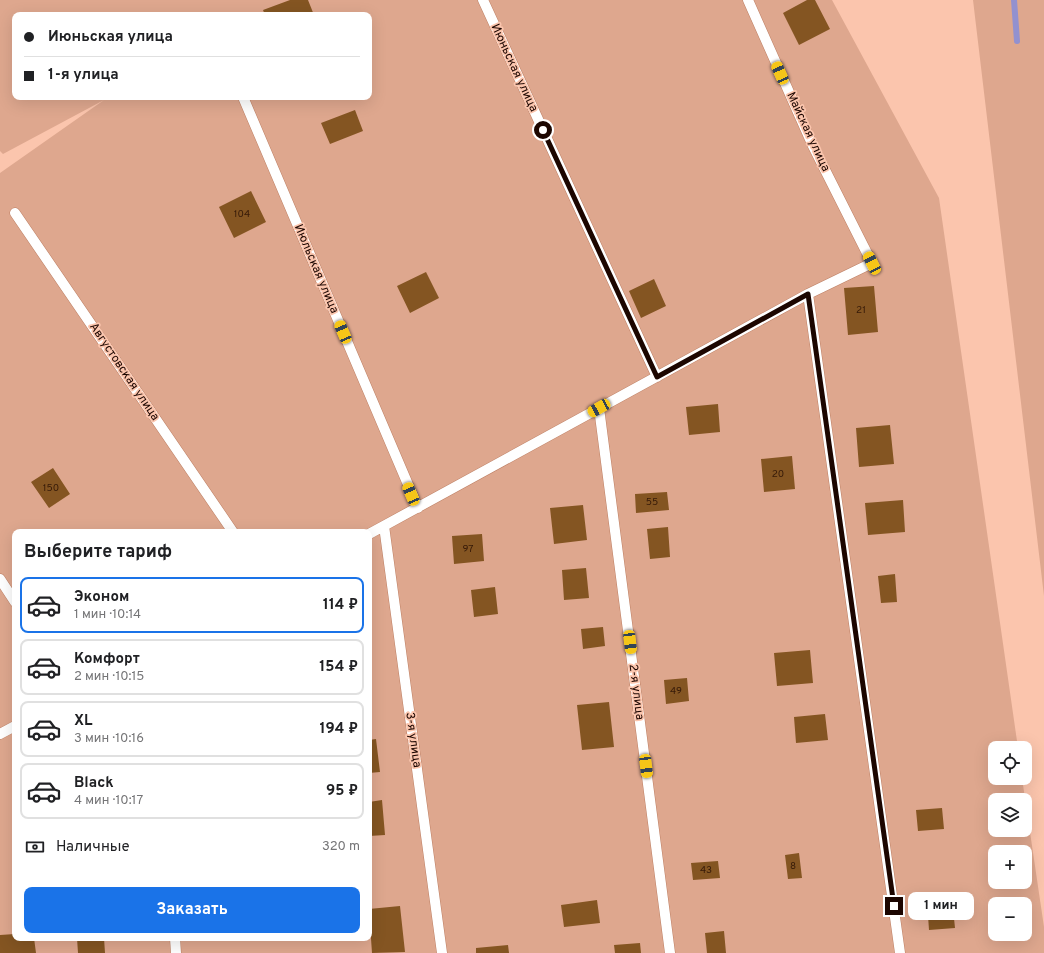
<!DOCTYPE html>
<html lang="ru">
<head>
<meta charset="utf-8">
<style>
  :root { --surface:#fff; --page:#f2f2f2; --text:#202124; --muted:#757577; --line:#e0e0e0; --accent:#1a73e8 }
  body { margin:0; font-family:Overpass,sans-serif; background:var(--page); color:var(--text); height:100vh; display:flex; flex-direction:column; font-size:15px; white-space:nowrap }
  * { box-sizing:border-box; margin:0 }
  p { font-size:13px; color:var(--muted) }
  .icon { flex:none; width:22px; height:22px; fill:none; stroke:currentColor; stroke-width:2; stroke-linecap:round; stroke-linejoin:round }
  .map { position:relative; flex:1; overflow:hidden }
  .sheet { position:absolute; left:12px; top:529px; width:360px; height:412px; display:flex; flex-direction:column; background:var(--surface); border-radius:8px; box-shadow:0 4px 16px #0002 }
  .sheet>* { flex:none }
  .banner { position:absolute; left:12px; top:12px; width:360px; height:88px; border-radius:8px; box-shadow:0 4px 16px #0002; display:grid; align-content:center; height:88px; padding:0 12px; background:var(--surface) }
  .buttons { position:absolute; left:988px; top:741px; display:grid; gap:8px }
  .buttons a { display:grid; place-items:center; width:44px; height:44px; border-radius:8px; background:var(--surface); box-shadow:0 4px 16px #0002; font-size:20px }
  .end { position:absolute; width:18px; height:18px; margin:-9px; border:5px solid #1c0600; background:#fff; box-shadow:0 0 0 2px #fff }
  .from { border-radius:50% }
  .bubble { position:absolute; height:28px; border-radius:8px; background:var(--surface); box-shadow:0 4px 16px #0002; font-size:13px; font-weight:700; line-height:28px; text-align:center }
  .car { position:absolute; width:12px; height:24px; margin:-12px -6px; border-radius:5px; box-shadow:0 0 3px 1px #0007; background:linear-gradient(#f5c518 24%,#345 0 40%,#f5c518 0 76%,#345 0 86%,#f5c518 0) }
  .banner b { display:flex; align-items:center; gap:14px; height:38px; font-size:15px }
  .banner b+b { border-top:1px solid var(--line) }
  .banner i { width:10px; height:10px; background:var(--text) }
  ul { padding:0; list-style:none }
  li { display:flex; align-items:center; gap:12px; height:56px; margin:0 8px 6px; padding:0 4px; border:2px solid var(--line); border-radius:8px }
  li div { flex:1 }
  li b { display:block; font-size:15px }
  li em { font-style:normal; font-weight:700 }
  li.active { border-color:var(--accent) }
  li>.icon { width:36px; height:36px; stroke-width:1.5 }
  h2 { padding:0 12px; font-size:18px; line-height:48px }
  .pay { display:flex; align-items:center; gap:10px; height:44px; padding:0 12px; font-size:15px }
  .pay p { margin-inline-start:auto }
  .primary-button { display:flex; gap:8px; margin-top:auto; padding:8px 12px }
  .primary-button a { flex:1; height:46px; border-radius:8px; background:var(--accent); color:#fff; font-size:16px; font-weight:700; line-height:46px; text-align:center }
  .map>svg:first-child { display:block }
  .green { fill:#dea78e; fill-rule:evenodd }
  .lines { fill:none; stroke-linecap:round; stroke-linejoin:round }
  .stream { stroke:#9391cf; stroke-width:6 }
  .building { fill:#845522 }
  .service-casing { stroke:#bd7f63; stroke-width:11 }
  .service { stroke:#fff; stroke-width:10 }
  .route { stroke:#1c0600; stroke-width:5 }
  .labels { text-anchor:middle; dominant-baseline:central; stroke-width:3.5; stroke-linejoin:round; paint-order:stroke }
  .number-label { font-size:10px; fill:#361a08 }
  .street-label { font-size:12px; fill:#1c0600; stroke:#fbc5ad }
</style>
</head>
<body>
<div class="map">
<svg width="1044" height="953" viewBox="0 0 1044 953">
  <rect width="100%" height="100%" fill="#fbc5ad"/>
  <path class="green" d="M0 0H832L939 198 1018 748H995V778H1022L1044 927V953H0V173L104 100 3 154 0 151ZM15 15H369V97H15ZM15 532H369V938H15ZM995 800H1025V830H995ZM995 852H1025V882H995ZM995 904H1025V934H995Z
    M973 0H1044V596Z"/>
  <g class="lines">
    <path class="stream" d="M1014 0 1017 41"/>
  </g>
  <path class="building" d="M290 0H308L314 15H265L263 10Z
    M807 0H815L830 29 799 45 783 13Z
    M355 110 363 131 330 144 321 123Z
    M251 191 266 222 234 238 219 207Z
    M426 272 439 298 410 313 397 286Z
    M654 279 666 306 641 318 629 291Z
    M874 286 878 332 848 335 844 288Z
    M718 404 720 432 689 435 686 407Z
    M890 425 894 464 859 467 856 428Z
    M792 456 795 489 764 492 761 459Z
    M53 468 70 494 49 508 31 482Z
    M667 492 669 510 636 513 635 494Z
    M903 500 905 532 868 535 865 503Z
    M583 505 587 540 554 544 550 508Z
    M668 527 670 557 650 559 647 529Z
    M482 534 484 561 454 564 452 536Z
    M586 568 589 598 564 600 562 570Z
    M895 574 897 602 881 603 878 576Z
    M495 587 498 614 474 617 471 590Z
    M603 627 605 646 583 649 581 629Z
    M810 650 813 683 777 686 774 653Z
    M687 678 689 701 666 704 664 680Z
    M609 702 614 747 582 750 577 705Z
    M825 714 828 740 796 743 794 717Z
    M376 739 380 772 369 773V740Z
    M382 800 385 835 369 836V802Z
    M942 808 944 829 918 831 916 810Z
    M799 853 802 878 788 879 785 855Z
    M718 861 720 878 693 880 691 863Z
    M952 899 955 928 929 930 927 901Z
    M597 900 600 923 564 927 561 905Z
    M400 906 405 952 372 953 369 909Z
    M724 931 726 953H707L705 933Z
    M15 934V938H34L36 953H0V935Z
    M77 938H104L105 953H78Z
    M640 943 641 953H615L614 945Z
    M508 945 509 953H476V948Z"/>
  <g class="lines">
    <defs>
      <path id="service" d="M483 0 657 377
        M243 97 418 508
        M15 213 233 532
        M808 294 900 953
        M599 408 670 953
        M384 526 442 953
        M369 534 808 294 872 263 813 146 748 0
        M0 579 15 602
        M0 734 15 726
        M175 938 176 953"/>
    </defs>
    <use href="#service" class="service-casing"/>
    <use href="#service" class="service"/>
  </g>
  <g class="lines">
    <path class="route" d="M543 130 657 377 808 294 894 906"/>
  </g>
  <g class="labels">
    <g class="number-label">
      <text x="242" y="214">104</text>
      <text x="861" y="310">21</text>
      <text x="778" y="474">20</text>
      <text x="51" y="488">150</text>
      <text x="652" y="502">55</text>
      <text x="468" y="549">97</text>
      <text x="676" y="691">49</text>
      <text x="793" y="866">8</text>
      <text x="706" y="870">43</text>
    </g>
    <g class="street-label">
      <text transform="translate(514 68) rotate(65)">Июньская улица</text>
      <text transform="translate(808 132) rotate(65)">Майская улица</text>
      <text transform="translate(316 269) rotate(67)">Июльская улица</text>
      <text transform="translate(124 372) rotate(56)">Августовская улица</text>
      <text transform="translate(636 692) rotate(83)">2-я улица</text>
      <text transform="translate(413 740) rotate(82)">3-я улица</text>
    </g>
  </g>
</svg>
<div class="buttons">
<a><svg class="icon" aria-label="locate" viewBox="0 0 24 24"><circle cx="12" cy="12" r="6"/><path d="M12 2v4M12 18v4M2 12h4M18 12h4"/></svg></a>
<a><svg class="icon" aria-label="layers" viewBox="0 0 24 24"><path d="M12 4l9 5-9 5-9-5zM3 14l9 5 9-5"/></svg></a>
<a>+</a>
<a>−</a>
</div>
<i class="end from" style="left:543px;top:130px"></i>
<i class="end" style="left:894px;top:906px"></i>
<div class="bubble" style="left:908px;top:892px;width:66px">1 мин</div>
<i class="car" style="left:780px;top:73px;rotate:336deg"></i>
<i class="car" style="left:872px;top:263px;rotate:333deg"></i>
<i class="car" style="left:343px;top:332px;rotate:337deg"></i>
<i class="car" style="left:599px;top:408px;rotate:241deg"></i>
<i class="car" style="left:411px;top:494px;rotate:337deg"></i>
<i class="car" style="left:630px;top:642px;rotate:173deg"></i>
<i class="car" style="left:646px;top:766px;rotate:173deg"></i>
<div class="banner">
<b><i class="from"></i>Июньская улица</b>
<b><i></i>1-я улица</b>
</div>
<section class="sheet">
<h2>Выберите тариф</h2>
<ul>
<li class="active"><svg class="icon" aria-label="car" viewBox="0 0 24 24"><path d="M5 17H2v-5l4-1 3-4h7l3 4 3 1v5h-3M9 17h6M6 11h13"/><circle cx="7" cy="17" r="2"/><circle cx="17" cy="17" r="2"/></svg><div><b>Эконом</b><p>1 мин · 10:14</p></div><em>114 ₽</em></li>
<li><svg class="icon" aria-label="car" viewBox="0 0 24 24"><path d="M5 17H2v-5l4-1 3-4h7l3 4 3 1v5h-3M9 17h6M6 11h13"/><circle cx="7" cy="17" r="2"/><circle cx="17" cy="17" r="2"/></svg><div><b>Комфорт</b><p>2 мин · 10:15</p></div><em>154 ₽</em></li>
<li><svg class="icon" aria-label="car" viewBox="0 0 24 24"><path d="M5 17H2v-5l4-1 3-4h7l3 4 3 1v5h-3M9 17h6M6 11h13"/><circle cx="7" cy="17" r="2"/><circle cx="17" cy="17" r="2"/></svg><div><b>XL</b><p>3 мин · 10:16</p></div><em>194 ₽</em></li>
<li><svg class="icon" aria-label="car" viewBox="0 0 24 24"><path d="M5 17H2v-5l4-1 3-4h7l3 4 3 1v5h-3M9 17h6M6 11h13"/><circle cx="7" cy="17" r="2"/><circle cx="17" cy="17" r="2"/></svg><div><b>Black</b><p>4 мин · 10:17</p></div><em>95 ₽</em></li>
</ul>
<div class="pay"><svg class="icon" aria-label="cash" viewBox="0 0 24 24"><path d="M3 7h18v10H3z"/><circle cx="12" cy="12" r="2"/></svg>Наличные<p>320 m</p></div>
<div class="primary-button"><a>Заказать</a></div>
</section>
</div>
</body>
</html>
